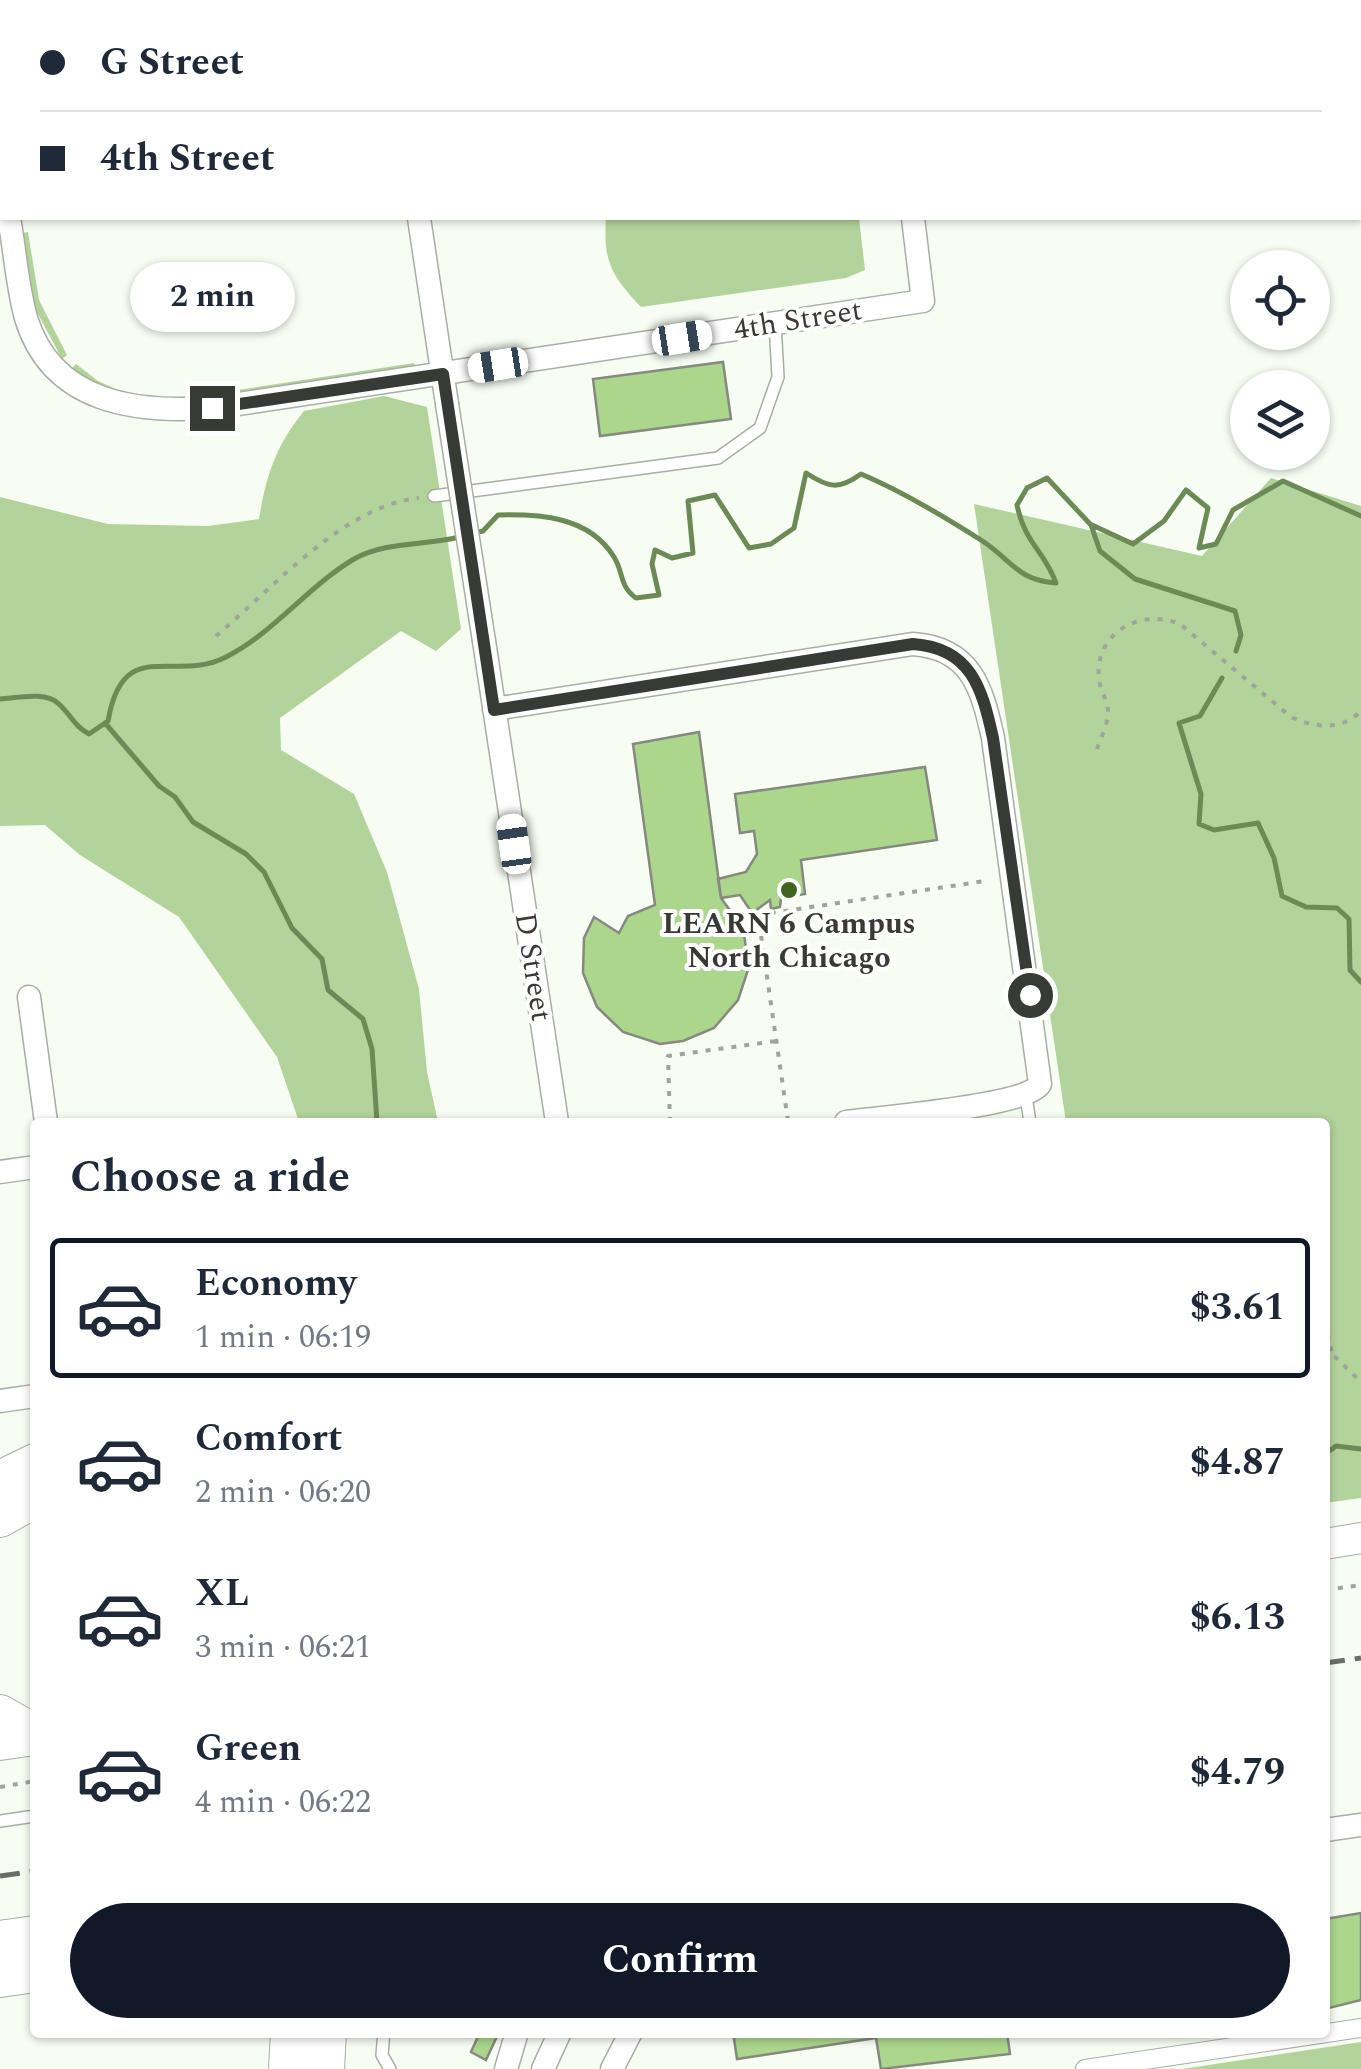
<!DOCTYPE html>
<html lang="en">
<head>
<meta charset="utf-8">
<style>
  :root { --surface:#fff; --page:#f6f6f7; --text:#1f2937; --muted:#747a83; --line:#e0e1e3; --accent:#111827 }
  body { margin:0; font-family:Spectral,serif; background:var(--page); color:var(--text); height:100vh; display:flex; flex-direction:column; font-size:38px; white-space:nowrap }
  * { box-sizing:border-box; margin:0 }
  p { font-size:32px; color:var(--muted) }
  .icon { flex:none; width:55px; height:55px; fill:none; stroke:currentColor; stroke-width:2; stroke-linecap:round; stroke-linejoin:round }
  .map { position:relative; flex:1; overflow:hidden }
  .side { position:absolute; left:30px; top:1118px; width:1300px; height:920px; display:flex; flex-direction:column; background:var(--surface); border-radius:10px; box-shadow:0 2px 8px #0004 }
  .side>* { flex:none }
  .banner { position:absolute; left:0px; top:0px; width:1362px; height:220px; box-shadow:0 2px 8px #0004; display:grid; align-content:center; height:220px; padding:0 40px; background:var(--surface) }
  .controls { position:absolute; left:1230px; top:250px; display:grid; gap:20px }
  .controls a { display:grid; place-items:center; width:100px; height:100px; border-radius:50%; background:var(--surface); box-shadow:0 2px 8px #0004; font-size:50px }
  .end { position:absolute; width:45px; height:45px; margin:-22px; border:12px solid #383a36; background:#fff; box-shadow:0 0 0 5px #fff }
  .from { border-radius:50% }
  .bubble { position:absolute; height:70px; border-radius:35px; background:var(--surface); box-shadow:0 2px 8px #0004; font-size:32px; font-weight:700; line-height:70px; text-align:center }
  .car { position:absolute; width:30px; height:60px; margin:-30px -15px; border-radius:12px; box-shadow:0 0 8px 2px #0007; background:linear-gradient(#fff 24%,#345 0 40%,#fff 0 76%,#345 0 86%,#fff 0) }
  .banner b { display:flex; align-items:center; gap:35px; height:95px; font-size:38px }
  .banner b+b { border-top:2px solid var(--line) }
  .banner i { width:25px; height:25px; background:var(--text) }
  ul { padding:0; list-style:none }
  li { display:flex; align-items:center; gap:30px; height:140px; margin:0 20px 15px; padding:0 20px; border:5px solid transparent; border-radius:10px }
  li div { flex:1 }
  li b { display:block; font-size:38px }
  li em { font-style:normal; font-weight:700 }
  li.selected { border-color:var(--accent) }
  li>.icon { width:90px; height:90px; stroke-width:1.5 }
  h2 { padding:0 40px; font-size:45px; line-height:120px }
  .cta { display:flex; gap:20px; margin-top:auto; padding:20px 40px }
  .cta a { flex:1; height:115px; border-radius:60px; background:var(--accent); color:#fff; font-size:40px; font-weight:700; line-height:115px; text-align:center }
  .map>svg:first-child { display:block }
  .green { fill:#b2d39a }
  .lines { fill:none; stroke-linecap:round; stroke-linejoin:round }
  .stream { stroke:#6c8a55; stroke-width:5 }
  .building { fill:#abd68b; stroke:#858a81; stroke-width:2.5 }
  .service-casing { stroke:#a9aea5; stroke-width:14 }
  .pedestrian-casing { stroke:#a9aea5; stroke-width:20 }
  .minor-casing { stroke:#a9aea5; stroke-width:25 }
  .secondary-casing { stroke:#a9aea5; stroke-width:32 }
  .trunk-casing { stroke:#a9aea5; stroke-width:40 }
  .path { stroke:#9fa49c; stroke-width:4; stroke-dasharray:5 8; stroke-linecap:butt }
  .service { stroke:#fff; stroke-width:11 }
  .pedestrian { stroke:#fff; stroke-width:18 }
  .minor { stroke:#fff; stroke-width:22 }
  .secondary { stroke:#fff; stroke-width:30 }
  .trunk { stroke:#fff; stroke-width:38 }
  .rail { stroke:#6b6e68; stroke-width:5; stroke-dasharray:20 10; stroke-linecap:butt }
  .minor-bridge-casing { stroke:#a9aea5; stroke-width:25; stroke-linecap:butt }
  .minor-bridge { stroke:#fff; stroke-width:22 }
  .route { stroke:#383a36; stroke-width:12 }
  .poi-dot { fill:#40641d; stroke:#fff; stroke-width:4 }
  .labels { text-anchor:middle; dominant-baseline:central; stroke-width:8; stroke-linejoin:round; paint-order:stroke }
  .street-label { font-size:30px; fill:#383a36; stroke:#fff }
  .poi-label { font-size:30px; font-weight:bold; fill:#383a36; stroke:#fff }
</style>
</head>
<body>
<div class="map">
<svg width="1361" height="2069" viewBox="0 0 1361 2069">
  <rect width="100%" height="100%" fill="#f7fdf3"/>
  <path class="green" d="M606 218H859L865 270 846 278 641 307C611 275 603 261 606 218Z
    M28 232 39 300 67 355 62 359 31 301 21 233Z
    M414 363 415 368 182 405 106 393 71 369 76 364 98 381 129 395 172 400Z
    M384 396 427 407 461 629 436 651 401 631 280 718 281 750 354 794 387 872 419 989 427 1072 438 1122H299L277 1057 179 917 80 855 45 825 0 826V497L108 524 208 526 259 519C266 476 276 445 304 411Z
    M1271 478 1361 506V1498L1325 1503V1122H1066L974 504 1202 556Z
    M1361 2042V2069H1182Z"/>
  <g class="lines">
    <path class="stream" d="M1092 525 1133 544 1164 521 1186 490 1208 508 1199 548 1216 544 1233 510 1283 481 1361 516
      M474 533 483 531 498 515C539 514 589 516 614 557 624 573 619 586 636 598L659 595 652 564 655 550 672 558 693 553 688 501 715 495 749 548 771 544 794 528 806 473C829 488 839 490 861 474 904 492 945 517 984 542 1013 562 1018 580 1056 583 1044 550 1025 544 1017 505L1027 488 1047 478 1091 525 1100 551 1135 579 1235 611 1241 635 1236 651
      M1222 678 1200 716 1179 723 1201 794 1199 824 1214 830 1258 823 1274 858 1282 896 1306 907 1337 908 1349 919 1350 970 1361 982
      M0 699C18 698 45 691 59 704 71 715 74 726 89 734L108 721C123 634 174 684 226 657 275 632 307 587 354 559 386 541 424 546 459 537
      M105 723 159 786 175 797 193 822 246 854 264 872 292 928 322 959 328 990 363 1019 372 1049 377 1122
      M1325 1454 1336 1446 1361 1449"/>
  </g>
  <path class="building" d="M723 362 731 419 600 436 593 379Z
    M699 732 721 898 743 928 749 967 738 1000 714 1028 683 1041 660 1044 623 1032 597 1007 583 973 584 938 594 917 619 933 628 916 655 905 633 744Z
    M925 767 937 840 801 860 805 894 781 898 780 907 771 909 770 900 752 913 740 895 721 898 718 879 746 872 757 854 754 831 740 833 735 794Z
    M1361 1913V2000L1325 2009V1919Z
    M480 2032H499L486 2060 471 2052Z
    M733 2032H1007L1010 2054 881 2069 876 2038 737 2059Z"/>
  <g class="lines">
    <defs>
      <path id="service" d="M617 0V2
        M434 496 718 458 760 428 778 377 775 323
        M1026 1097 1030 1122
        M0 1821 35 1816
        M384 2032 382 2055 390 2069"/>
      <path id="pedestrian" d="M1085 2069 1361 2028"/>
      <path id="minor" d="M385 0V2
        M884 0V2
        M1251 0 1253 2
        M0 154 2 170
        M9 218C15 250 17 286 26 318 52 404 137 413 212 408L923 301 913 218
        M419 218 447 404
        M484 641 557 1122
        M494 709 913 644C971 648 982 688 993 738L1040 1084C1024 1107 881 1117 846 1122
        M29 997 46 1122
        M0 1172 35 1167
        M0 1401 35 1396
        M1325 1830 1361 1825
        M506 2069 517 2032
        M543 2069 560 2032
        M612 2069 631 2032"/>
      <path id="secondary" d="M1325 1544 1361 1538
        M0 1745 35 1740"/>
      <path id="trunk" d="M0 1480 35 1463
        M0 1518 35 1498
        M0 1714 35 1734
        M0 1940 35 1935
        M0 1978 35 1973
        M288 2069 290 2032
        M325 2069 327 2032"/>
    </defs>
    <use href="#service" class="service-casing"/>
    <use href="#pedestrian" class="pedestrian-casing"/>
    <use href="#minor" class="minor-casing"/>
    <use href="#secondary" class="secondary-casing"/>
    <use href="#trunk" class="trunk-casing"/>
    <path class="path" d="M216 636C273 588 345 505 419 498
      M1097 749C1101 737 1109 722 1108 710 1107 699 1100 690 1099 679 1094 632 1141 608 1180 624L1291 717C1315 728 1341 731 1361 711
      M788 1121 758 915 985 881
      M670 1122 668 1056 776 1041
      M1325 1321 1332 1353
      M1325 1347 1361 1382
      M1325 1590 1361 1585
      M0 1787 35 1781"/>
    <use href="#service" class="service"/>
    <use href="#pedestrian" class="pedestrian"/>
    <use href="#minor" class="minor"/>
    <use href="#secondary" class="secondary"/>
    <use href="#trunk" class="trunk"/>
    <path class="rail" d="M1325 1663 1361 1658
      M0 1876 35 1871"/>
    <defs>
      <path id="minor-bridge" d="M447 404 484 641"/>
    </defs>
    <use href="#minor-bridge" class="minor-bridge-casing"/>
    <use href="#minor-bridge" class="minor-bridge"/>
  </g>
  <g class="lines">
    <path class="route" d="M212 408 443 374 494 710 913 644C971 648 982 688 993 738L1030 995"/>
  </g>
  <circle class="poi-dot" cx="789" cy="890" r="10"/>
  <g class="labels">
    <g class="street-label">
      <text transform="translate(798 320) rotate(-9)">4th Street</text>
      <text transform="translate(533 967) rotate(81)">D Street</text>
    </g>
    <g class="poi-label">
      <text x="789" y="924">LEARN 6 Campus<tspan x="789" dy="34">North Chicago</tspan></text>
    </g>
  </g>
</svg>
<div class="controls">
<a><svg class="icon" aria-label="locate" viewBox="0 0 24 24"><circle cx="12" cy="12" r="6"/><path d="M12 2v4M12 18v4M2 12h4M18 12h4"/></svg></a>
<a><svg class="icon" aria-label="layers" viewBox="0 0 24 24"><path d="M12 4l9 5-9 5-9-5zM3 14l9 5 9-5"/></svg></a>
</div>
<i class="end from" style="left:1030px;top:995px"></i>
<i class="end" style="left:212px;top:408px"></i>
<div class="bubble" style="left:130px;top:262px;width:165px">2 min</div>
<i class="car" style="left:682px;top:338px;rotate:81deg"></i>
<i class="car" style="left:498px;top:365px;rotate:261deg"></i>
<i class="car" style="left:514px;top:844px;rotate:352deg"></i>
<div class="banner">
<b><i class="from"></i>G Street</b>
<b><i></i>4th Street</b>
</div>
<section class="side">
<h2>Choose a ride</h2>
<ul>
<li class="selected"><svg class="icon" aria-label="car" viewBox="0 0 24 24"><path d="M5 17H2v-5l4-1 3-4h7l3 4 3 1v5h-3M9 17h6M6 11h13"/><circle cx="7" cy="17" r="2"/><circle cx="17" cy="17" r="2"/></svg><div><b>Economy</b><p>1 min · 06:19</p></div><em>$3.61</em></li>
<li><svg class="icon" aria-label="car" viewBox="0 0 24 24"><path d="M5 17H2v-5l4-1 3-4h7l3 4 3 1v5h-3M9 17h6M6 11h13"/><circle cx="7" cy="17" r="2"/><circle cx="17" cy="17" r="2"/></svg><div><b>Comfort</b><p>2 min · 06:20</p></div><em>$4.87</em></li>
<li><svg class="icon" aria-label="car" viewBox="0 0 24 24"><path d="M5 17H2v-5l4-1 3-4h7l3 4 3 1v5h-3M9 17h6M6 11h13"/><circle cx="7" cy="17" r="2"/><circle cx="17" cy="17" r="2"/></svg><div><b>XL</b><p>3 min · 06:21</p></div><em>$6.13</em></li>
<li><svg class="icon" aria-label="car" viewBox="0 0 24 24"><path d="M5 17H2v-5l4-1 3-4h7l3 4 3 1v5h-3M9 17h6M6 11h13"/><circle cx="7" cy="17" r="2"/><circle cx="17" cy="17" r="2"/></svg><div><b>Green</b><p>4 min · 06:22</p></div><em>$4.79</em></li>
</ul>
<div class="cta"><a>Confirm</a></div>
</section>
</div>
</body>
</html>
